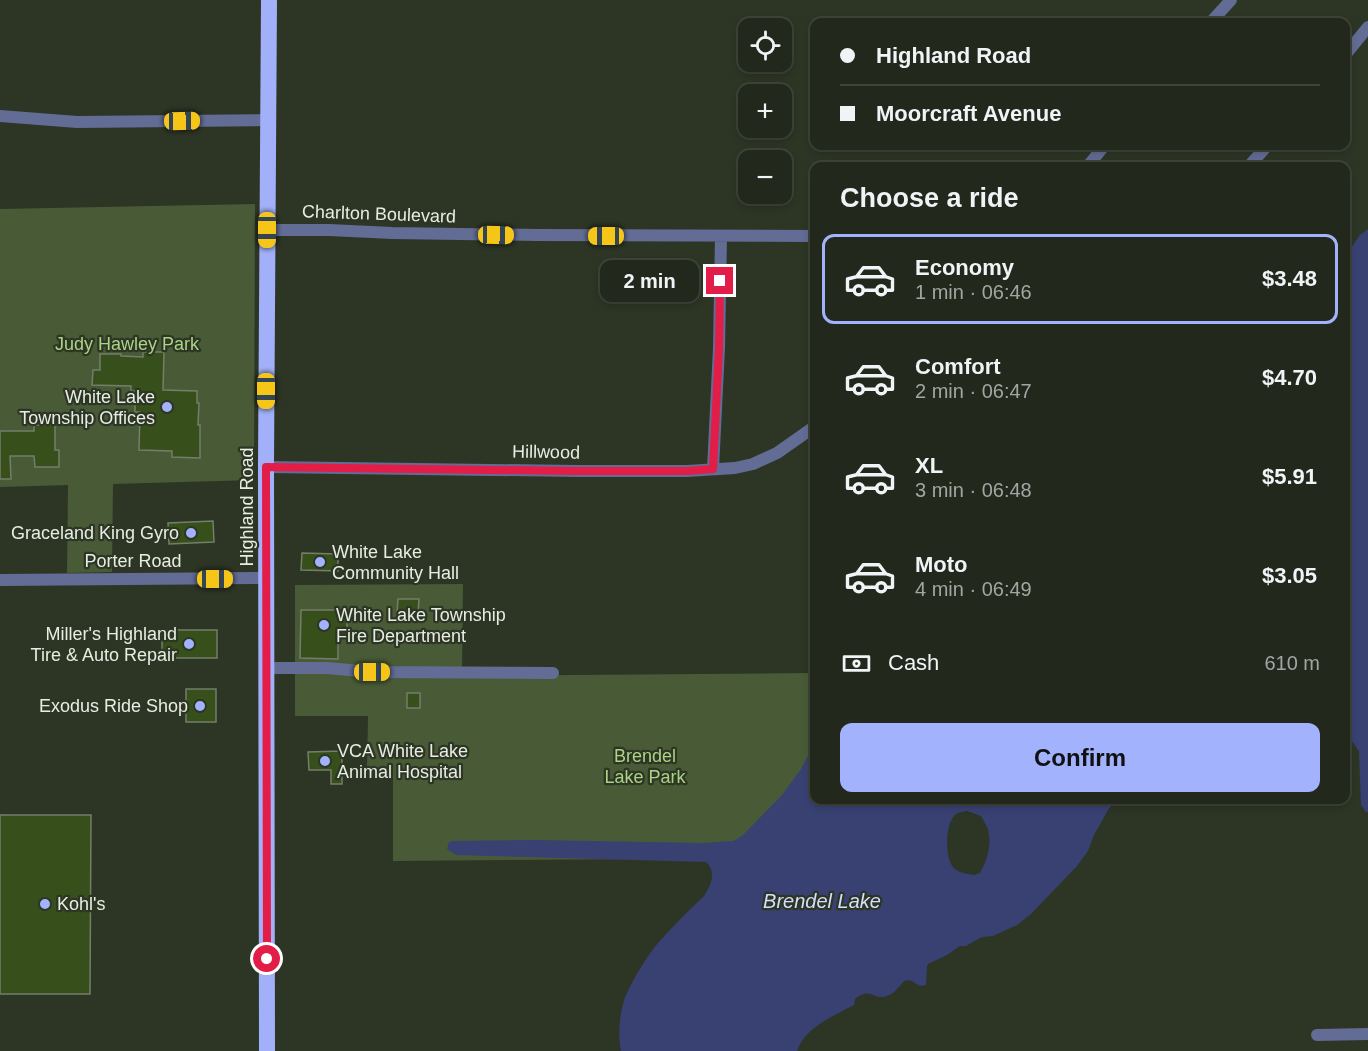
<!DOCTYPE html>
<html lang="en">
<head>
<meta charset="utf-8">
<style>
  :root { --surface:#22281c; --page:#2e3429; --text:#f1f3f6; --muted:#a2a6a3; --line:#3f443b; --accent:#a2b2fd }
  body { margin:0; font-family:Helvetica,sans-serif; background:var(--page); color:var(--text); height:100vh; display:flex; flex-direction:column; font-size:22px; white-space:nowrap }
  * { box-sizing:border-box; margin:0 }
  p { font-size:20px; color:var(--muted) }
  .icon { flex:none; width:33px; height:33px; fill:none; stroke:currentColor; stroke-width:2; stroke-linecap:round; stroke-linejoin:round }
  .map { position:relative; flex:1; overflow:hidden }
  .sheet { position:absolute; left:810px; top:162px; width:540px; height:642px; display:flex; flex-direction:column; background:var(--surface); border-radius:12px; box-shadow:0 3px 9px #0003,0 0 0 2px var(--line) }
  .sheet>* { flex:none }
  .guide { position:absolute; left:810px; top:18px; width:540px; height:132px; border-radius:12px; box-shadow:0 3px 9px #0003,0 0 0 2px var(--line); display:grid; align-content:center; height:132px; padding:0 30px; background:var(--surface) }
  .controls { position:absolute; left:738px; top:18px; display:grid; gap:12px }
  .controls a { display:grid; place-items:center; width:54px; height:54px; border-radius:12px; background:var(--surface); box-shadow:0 3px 9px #0003,0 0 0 2px var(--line); font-size:30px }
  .end { position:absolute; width:27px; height:27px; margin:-14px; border:8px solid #e11d48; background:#fff; box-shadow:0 0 0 3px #fff }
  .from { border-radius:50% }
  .bubble { position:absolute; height:42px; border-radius:12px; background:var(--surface); box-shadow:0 3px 9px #0003,0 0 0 2px var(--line); font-size:20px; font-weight:700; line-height:42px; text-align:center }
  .car { position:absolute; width:18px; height:36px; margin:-18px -9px; border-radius:8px; box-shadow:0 0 4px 2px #0007; background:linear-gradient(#f5c518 24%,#345 0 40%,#f5c518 0 76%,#345 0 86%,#f5c518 0) }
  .guide b { display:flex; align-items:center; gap:21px; height:57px; font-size:22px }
  .guide b+b { border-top:2px solid var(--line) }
  .guide i { width:15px; height:15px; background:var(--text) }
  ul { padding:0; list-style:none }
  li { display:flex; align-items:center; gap:18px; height:90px; margin:0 12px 9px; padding:0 18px; border:3px solid transparent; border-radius:12px }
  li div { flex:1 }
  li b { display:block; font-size:22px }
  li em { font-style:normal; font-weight:700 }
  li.active { border-color:var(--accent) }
  li>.icon { width:54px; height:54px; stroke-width:1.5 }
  h2 { padding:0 30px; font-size:27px; line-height:72px }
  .pay { display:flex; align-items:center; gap:15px; height:66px; padding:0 30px; font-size:22px }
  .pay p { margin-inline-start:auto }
  .button { display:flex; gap:12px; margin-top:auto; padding:12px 30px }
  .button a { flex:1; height:69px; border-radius:12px; background:var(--accent); color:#111; font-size:24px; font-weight:700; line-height:69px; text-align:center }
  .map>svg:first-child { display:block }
  .green { fill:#485b36 }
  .water { fill:#384172; fill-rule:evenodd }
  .building { fill:#374f1b; stroke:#747e6c; stroke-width:1.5 }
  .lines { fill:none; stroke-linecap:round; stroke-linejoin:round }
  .minor { stroke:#626c94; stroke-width:12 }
  .trunk { stroke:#a1b0f8; stroke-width:16 }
  .route { stroke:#e11d48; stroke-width:8 }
  .poi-dot { fill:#a2b2fd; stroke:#2d3525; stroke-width:2 }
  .labels { text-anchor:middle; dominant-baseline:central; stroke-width:4.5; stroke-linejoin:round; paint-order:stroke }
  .street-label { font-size:18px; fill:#e7ede3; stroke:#2d3525 }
  .park-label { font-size:18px; fill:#abd384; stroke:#2d3525 }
  .poi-label { font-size:18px; fill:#e7ede3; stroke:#2d3525; text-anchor:end }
  .water-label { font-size:20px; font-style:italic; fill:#d4ddfd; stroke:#2d3525 }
</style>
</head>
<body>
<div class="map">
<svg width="1368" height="1051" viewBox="0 0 1368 1051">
  <rect width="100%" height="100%" fill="#2d3525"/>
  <path class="green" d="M255 204 254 480 113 484 112 572 67 573 68 485 0 487V209Z
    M463 584 462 676 814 673V800L911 857 393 861V769H367L368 716H295V585Z"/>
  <path class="water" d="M1368 229V812H1366L1361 805 1359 751 1346 733V255L1360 235Z
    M814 744V800H1116L1108 810 1094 835 1088 851 1077 866 1031 914 1017 925 993 936 982 937 966 946H960L947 955 928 964 927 966 926 985 920 986 912 981 906 980C899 985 896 993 887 996 873 1001 871 986 855 999L854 1005C834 1016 805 1027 797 1051H621C618 1036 619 1019 623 1004 627 988 647 956 658 943 672 927 688 911 704 896 711 885 717 872 706 862L490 856 456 855 447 849 449 842 453 841 536 840 703 843 733 841 742 836 782 795 801 769ZM967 811 981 816C983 820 987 825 988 830 992 844 987 861 980 873L974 875C968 874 961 873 956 870 944 862 945 826 954 816 957 812 962 812 967 811Z"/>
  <path class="building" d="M143 352H164L163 390 197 391V403H199L198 425H200V458L172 457V451L139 450 140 412H135V391H131V386L92 385 93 370H100V354H121V356L143 357Z
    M34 425H55V450H59V467H35L34 456H10L11 479H0V431H34Z
    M213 521 214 542 169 544 168 523Z
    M302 553 338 554V571L301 570Z
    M398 599H419L418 614H397Z
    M301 610H338V614H347V635H338V659L300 658Z
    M162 630H217V658H162Z
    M186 689H216V722H186Z
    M407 693H420V708H407Z
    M342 751V784H331V770H309L308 752Z
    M0 815H91L90 994H0Z"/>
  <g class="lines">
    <path class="minor" d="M1211 22 1231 0
      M1346 54 1368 27
      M0 116 77 122 268 120
      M1088 166 1104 146
      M1249 166 1267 146
      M267 230H329L392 233 537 235 814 236
      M266 467 578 471H687L735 468 753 464 777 453 814 427
      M713 469 719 348 721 236
      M0 580 266 578
      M266 668H327L372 672 553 673
      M1317 1035 1368 1034"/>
    <path class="trunk" d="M267 1051 266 464 269 0"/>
  </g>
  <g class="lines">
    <path class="route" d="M267 959 266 467 578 471H687L713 469 719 348 720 281"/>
  </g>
  <g class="poi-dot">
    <circle cx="167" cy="407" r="6"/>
    <circle cx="191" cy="533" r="6"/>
    <circle cx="320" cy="562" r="6"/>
    <circle cx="324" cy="625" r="6"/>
    <circle cx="189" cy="644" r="6"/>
    <circle cx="200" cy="706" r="6"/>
    <circle cx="325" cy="761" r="6"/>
    <circle cx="45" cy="904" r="6"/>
  </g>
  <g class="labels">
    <g class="street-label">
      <text transform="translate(379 214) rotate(2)">Charlton Boulevard</text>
      <text transform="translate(546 452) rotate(1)">Hillwood</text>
      <text transform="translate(247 507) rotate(-90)">Highland Road</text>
      <text x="133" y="561">Porter Road</text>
    </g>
    <g class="park-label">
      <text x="127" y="344">Judy Hawley Park</text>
      <text x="645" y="756">Brendel<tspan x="645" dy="21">Lake Park</tspan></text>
    </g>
    <g class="poi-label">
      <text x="155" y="397">White Lake<tspan x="155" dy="21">Township Offices</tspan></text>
      <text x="179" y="533">Graceland King Gyro</text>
      <text x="332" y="552" text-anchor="start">White Lake<tspan x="332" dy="21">Community Hall</tspan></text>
      <text x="336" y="615" text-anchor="start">White Lake Township<tspan x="336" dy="21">Fire Department</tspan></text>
      <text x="177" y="634">Miller's Highland<tspan x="177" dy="21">Tire &amp; Auto Repair</tspan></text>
      <text x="188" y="706">Exodus Ride Shop</text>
      <text x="337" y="751" text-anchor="start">VCA White Lake<tspan x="337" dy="21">Animal Hospital</tspan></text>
      <text x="57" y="904" text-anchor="start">Kohl's</text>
    </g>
    <g class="water-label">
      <text x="822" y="901">Brendel Lake</text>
    </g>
  </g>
</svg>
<div class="controls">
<a><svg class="icon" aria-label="locate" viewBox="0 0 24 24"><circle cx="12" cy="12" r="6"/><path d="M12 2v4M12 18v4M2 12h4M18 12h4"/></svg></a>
<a>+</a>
<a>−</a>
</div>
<i class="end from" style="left:267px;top:959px"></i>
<i class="end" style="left:720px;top:281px"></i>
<div class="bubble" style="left:600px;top:260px;width:99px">2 min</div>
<i class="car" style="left:182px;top:121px;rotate:89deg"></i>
<i class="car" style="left:267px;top:230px;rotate:180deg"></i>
<i class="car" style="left:496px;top:235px;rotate:91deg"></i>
<i class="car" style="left:606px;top:236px;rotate:270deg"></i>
<i class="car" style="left:266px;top:391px;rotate:180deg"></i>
<i class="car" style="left:215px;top:579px;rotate:90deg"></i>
<i class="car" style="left:372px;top:672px;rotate:90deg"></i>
<div class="guide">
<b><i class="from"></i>Highland Road</b>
<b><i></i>Moorcraft Avenue</b>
</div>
<section class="sheet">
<h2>Choose a ride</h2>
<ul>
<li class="active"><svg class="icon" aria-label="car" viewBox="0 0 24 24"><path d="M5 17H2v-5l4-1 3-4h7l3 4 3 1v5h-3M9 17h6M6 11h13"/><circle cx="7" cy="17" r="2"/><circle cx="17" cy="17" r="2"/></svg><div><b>Economy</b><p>1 min · 06:46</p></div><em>$3.48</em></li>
<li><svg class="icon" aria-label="car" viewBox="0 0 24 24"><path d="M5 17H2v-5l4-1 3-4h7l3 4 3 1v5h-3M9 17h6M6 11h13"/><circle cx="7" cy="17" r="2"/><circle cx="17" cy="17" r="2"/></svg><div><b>Comfort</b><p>2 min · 06:47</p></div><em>$4.70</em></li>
<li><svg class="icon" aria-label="car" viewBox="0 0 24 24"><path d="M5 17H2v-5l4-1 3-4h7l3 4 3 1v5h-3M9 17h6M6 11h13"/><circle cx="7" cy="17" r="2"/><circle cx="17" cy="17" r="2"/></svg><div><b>XL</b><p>3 min · 06:48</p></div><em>$5.91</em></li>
<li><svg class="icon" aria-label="car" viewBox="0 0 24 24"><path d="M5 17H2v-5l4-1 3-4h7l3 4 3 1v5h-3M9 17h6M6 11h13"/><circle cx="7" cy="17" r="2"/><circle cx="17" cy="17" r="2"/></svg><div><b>Moto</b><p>4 min · 06:49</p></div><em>$3.05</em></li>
</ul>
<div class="pay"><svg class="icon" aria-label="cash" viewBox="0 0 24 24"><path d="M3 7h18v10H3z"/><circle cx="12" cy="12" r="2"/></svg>Cash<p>610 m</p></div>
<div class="button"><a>Confirm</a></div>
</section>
</div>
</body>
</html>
